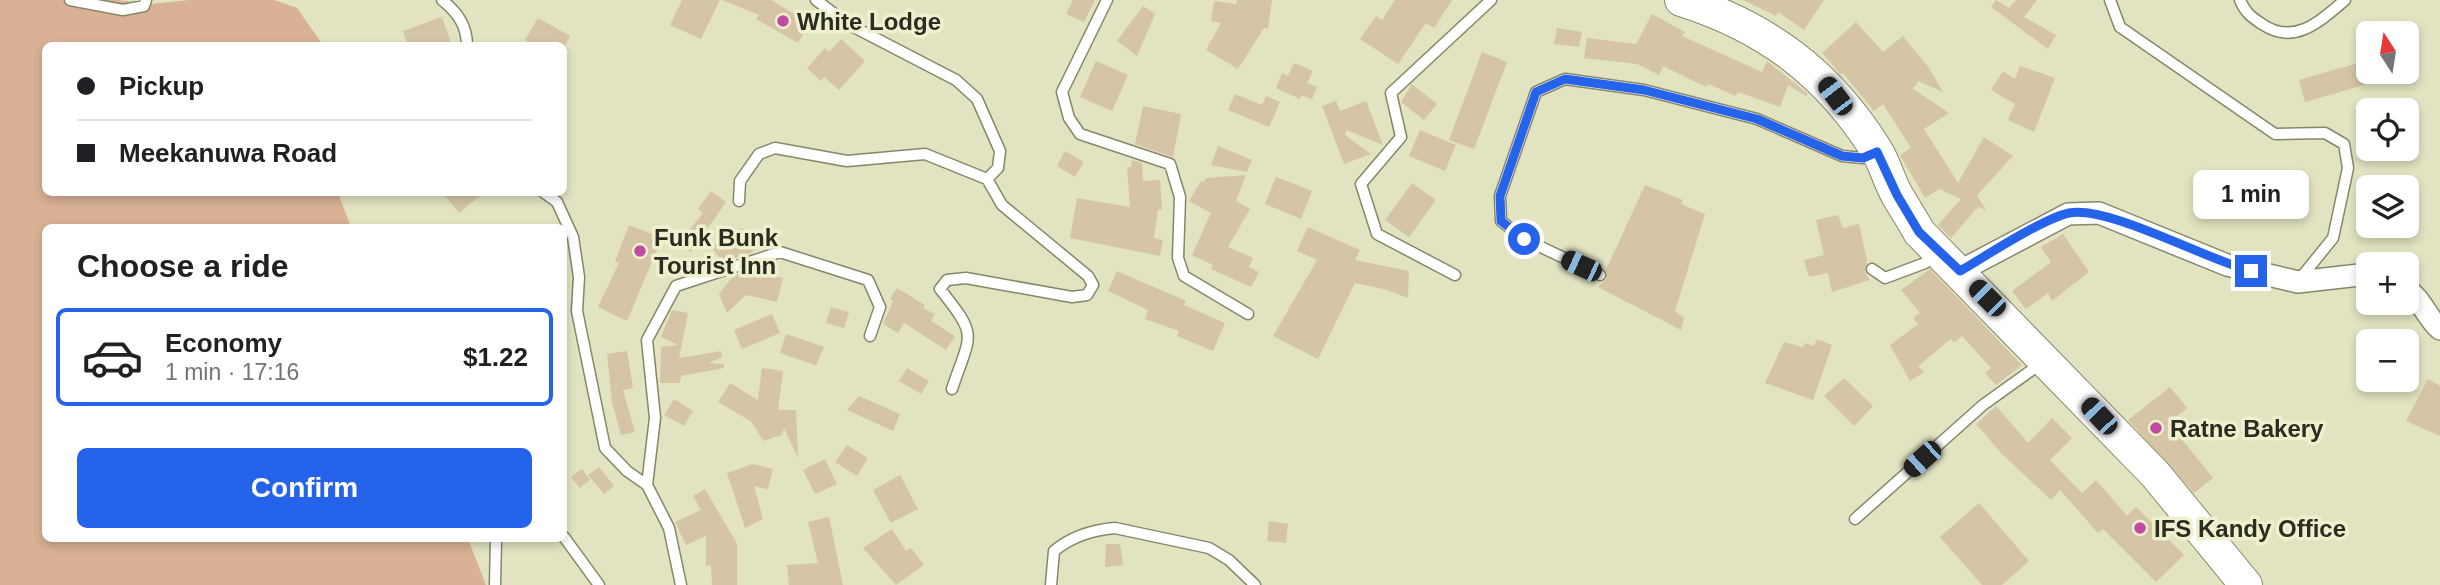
<!DOCTYPE html>
<html lang="en">
<head>
<meta charset="utf-8">
<style>
  :root { --surface:#fff; --page:#f2f2f2; --text:#202124; --muted:#757577; --line:#e0e0e0; --accent:#2563eb }
  body { margin:0; font-family:Helvetica,sans-serif; background:var(--page); color:var(--text); height:100vh; display:flex; flex-direction:column; font-size:26px; white-space:nowrap }
  * { box-sizing:border-box; margin:0 }
  p { font-size:23px; color:var(--muted) }
  .icon { flex:none; width:38px; height:38px; fill:none; stroke:currentColor; stroke-width:2; stroke-linecap:round; stroke-linejoin:round }
  .map { position:relative; flex:1; overflow:hidden }
  .details { position:absolute; left:42px; top:224px; width:525px; height:318px; display:flex; flex-direction:column; background:var(--surface); border-radius:10px; box-shadow:0 4px 10px #0003 }
  .details>* { flex:none }
  .banner { position:absolute; left:42px; top:42px; width:525px; height:154px; border-radius:10px; box-shadow:0 4px 10px #0003; display:grid; align-content:center; height:154px; padding:0 35px; background:var(--surface) }
  .needle { width:46px; rotate:348deg }
  .tools { position:absolute; left:2356px; top:21px; display:grid; gap:14px }
  .tools a { display:grid; place-items:center; width:63px; height:63px; border-radius:10px; background:var(--surface); box-shadow:0 4px 10px #0003; font-size:35px }
  .end { position:absolute; width:32px; height:32px; margin:-16px; border:9px solid #2563eb; background:#fff; box-shadow:0 0 0 4px #fff }
  .from { border-radius:50% }
  .bubble { position:absolute; height:49px; border-radius:10px; background:var(--surface); box-shadow:0 4px 10px #0003; font-size:23px; font-weight:700; line-height:49px; text-align:center }
  .car { position:absolute; width:21px; height:42px; margin:-21px -10px; border-radius:9px; box-shadow:0 0 5px 2px #0007; background:linear-gradient(#222 24%,#8ab4d8 0 40%,#222 0 76%,#8ab4d8 0 86%,#222 0) }
  .banner b { display:flex; align-items:center; gap:24px; height:66px; font-size:26px }
  .banner b+b { border-top:2px solid var(--line) }
  .banner i { width:18px; height:18px; background:var(--text) }
  ul { padding:0; list-style:none }
  li { display:flex; align-items:center; gap:21px; height:98px; margin:0 14px 10px; padding:0 21px; border:4px solid transparent; border-radius:10px }
  li div { flex:1 }
  li b { display:block; font-size:26px }
  li em { font-style:normal; font-weight:700 }
  li.on { border-color:var(--accent) }
  li>.icon { width:63px; height:63px; stroke-width:1.5 }
  h2 { padding:0 35px; font-size:32px; line-height:84px }
  .primary-button { display:flex; gap:14px; margin-top:auto; padding:14px 35px }
  .primary-button a { flex:1; height:80px; border-radius:10px; background:var(--accent); color:#fff; font-size:28px; font-weight:700; line-height:80px; text-align:center }
  .map>svg:first-child { display:block }
  .green { fill:#d9b194 }
  .building { fill:#d5c5a6 }
  .lines { fill:none; stroke-linecap:round; stroke-linejoin:round }
  .service-casing { stroke:#868769; stroke-width:13 }
  .minor-casing { stroke:#868769; stroke-width:24 }
  .primary-casing { stroke:#868769; stroke-width:34 }
  .service { stroke:#fff; stroke-width:10 }
  .minor { stroke:#fff; stroke-width:21 }
  .primary { stroke:#fff; stroke-width:32 }
  .route { stroke:#2563eb; stroke-width:9 }
  .poi-dot { fill:#c04ba3; stroke:#eef0ce; stroke-width:2.5 }
  .labels { text-anchor:middle; dominant-baseline:central; stroke-width:7; stroke-linejoin:round; paint-order:stroke }
  .poi-label { font-size:24px; font-weight:bold; fill:#2c2d20; stroke:#eef0ce; text-anchor:start }
</style>
</head>
<body>
<div class="map">
<svg width="2440" height="585" viewBox="0 0 2440 585">
  <rect width="100%" height="100%" fill="#e1e3c1"/>
  <path class="green" d="M0 0H117L151 4 189 0H274L297 8 323 45 46 46V192L338 193 351 227 46 228V539H468L486 585H0Z"/>
  <path class="building" d="M682 0H720L701 39 670 25Z
    M722 0H771L810 23 798 43 756 19 759 15Z
    M1073 0H1095L1084 22 1066 14Z
    M1237 0H1272L1268 29 1264 28 1238 69 1206 50 1221 23 1211 21 1214 1 1236 4Z
    M1395 0H1452L1434 28 1426 23 1398 64 1360 39 1376 16 1382 20Z
    M1743 0H1824L1804 30 1778 12 1776 16Z
    M1996 0 2009 8 2016 0H2037L2024 17 2056 35 2048 49 1991 7Z
    M1143 6 1155 14 1137 56 1117 41Z
    M1652 14 1685 32 1682 36 1762 72 1767 61 1808 94 1806 96 1788 85 1780 107 1738 92 1736 96 1708 84 1706 87 1663 66 1659 75 1637 64 1584 58 1587 38 1636 44Z
    M442 17 452 46H408L403 31Z
    M538 18 570 36 565 46H534L525 40Z
    M1856 22 1883 52 1903 36 1929 68 1943 92 1918 81 1913 89 1949 113 1924 129 1958 183 1984 137 2013 156 1977 195 1986 210 1978 207 1951 238 1938 225 1961 199 1939 189 1925 198 1900 155 1911 148 1883 104 1874 111 1843 73 1841 75 1822 53Z
    M1557 28 1582 32 1579 47 1554 44Z
    M841 39 865 61 839 90 824 77 821 81 807 68 825 48 829 52Z
    M1482 52 1507 62 1474 149 1449 140Z
    M1096 61 1128 75 1112 111 1080 97Z
    M1294 63 1313 71 1307 83 1317 87 1312 99 1301 95 1300 99 1276 88 1282 73 1288 76Z
    M2358 63 2364 85 2305 102 2299 80Z
    M2020 66 2055 78 2034 132 2008 120 2015 104 1991 90 2003 71 2015 79Z
    M1412 84 1437 104 1424 120 1401 102Z
    M1235 94 1262 105 1266 96 1280 102 1269 127 1228 110Z
    M1336 101 1340 111 1366 101 1383 145 1347 130 1345 135 1371 154 1344 164 1322 106Z
    M1143 106 1181 114 1173 157 1135 144Z
    M1420 130 1456 145 1445 171 1409 156Z
    M1218 146 1252 160 1247 172 1211 165Z
    M1065 151 1084 162 1075 177 1057 166Z
    M1132 160 1142 163 1143 181 1160 180 1162 209 1158 210 1154 238 1163 240 1160 256 1070 238 1077 198 1130 207 1127 167H1131Z
    M1246 175 1236 201 1250 209 1228 247 1253 258 1249 267 1259 272 1251 287 1211 269 1213 265 1192 255 1211 213 1189 201 1201 181 1204 182 1206 178Z
    M1276 177 1312 191 1301 219 1265 204Z
    M1412 183 1436 200 1409 237 1385 220Z
    M1645 185 1683 200 1681 204 1705 214 1675 311 1684 318 1681 330 1598 287 1607 278 1606 270Z
    M711 191 726 202 691 252 679 243 703 213 698 209Z
    M442 192H484L459 213Z
    M1838 215 1843 228 1859 224 1867 260 1865 272 1870 280 1832 292 1828 273 1809 277 1804 260 1824 255 1816 220Z
    M629 225 662 238 627 321 598 307 619 263 615 261Z
    M1308 227 1360 250 1355 260 1409 271 1408 298 1384 289 1355 283 1318 359 1273 336 1317 260 1297 251Z
    M740 228 747 230 761 245 751 253 723 262 711 247Z
    M2063 234 2089 272 2052 301 2048 293 2026 309 2012 291 2051 262 2041 247Z
    M1930 269 2022 365 1996 385 1985 373 1991 368 1962 336 1954 343 1951 339 1918 366 1924 372 1910 381 1890 345 1918 324 1913 318 1920 313 1901 290Z
    M748 271 783 278 777 302 746 295 727 313 719 294 734 275Z
    M1117 271 1186 301 1184 305 1225 323 1213 351 1177 336 1179 331 1145 319 1148 310 1108 291Z
    M897 288 925 305 923 308 935 314 931 321 955 336 946 350 904 323 898 333 883 324 893 301 890 299Z
    M831 307 849 312 844 328 826 323Z
    M672 310 688 313 679 358 721 351 722 357 709 363 724 364V368L681 376 680 383H660L661 347 678 345 661 337Z
    M772 314 780 333 742 349 734 330Z
    M786 334 824 347 816 365 780 353Z
    M1817 339 1832 345 1813 400 1765 383 1784 342 1803 347 1805 343 1814 346Z
    M627 351 633 388 623 390 635 432 621 435 612 402 607 354Z
    M762 368 783 371 778 410H796L798 458 784 428 782 435 763 441 752 422 718 402 730 383 758 400Z
    M907 368 929 381 921 394 899 381Z
    M1844 378 1873 406 1854 426 1824 396Z
    M2428 379 2440 386V436L2406 421Z
    M2170 387 2187 408 2169 423 2213 478 2194 493 2128 420Z
    M859 396 900 414 893 431 847 410Z
    M674 399 693 411 684 426 664 415Z
    M1996 406 2028 443 2052 418 2072 438 2050 460 2082 493 2096 480 2127 516 2136 507 2184 555 2156 582 2103 529 2098 533 2060 490 2051 500 2001 453 1976 424Z
    M847 445 868 458 857 476 835 462Z
    M825 459 837 484 815 494 803 470Z
    M753 464 773 469 768 489 754 486 763 519 745 528 727 473Z
    M599 467 614 486 604 494 588 475Z
    M582 469 590 480 580 488 571 477Z
    M900 475 918 509 891 523 873 490Z
    M705 489 737 544V585H712L711 565 706 566V536L686 545 675 522 701 510 693 496Z
    M1979 503 2029 561 2002 585H1982L1940 537Z
    M829 517 843 585H789L787 565 818 563 808 522Z
    M1269 521 1288 524 1286 543 1267 541Z
    M892 529 906 551 911 548 924 565 896 585 863 548Z
    M1106 544H1120L1123 565 1105 567Z"/>
  <g class="lines">
    <defs>
      <path id="service" d="M70 0 123 10 144 6 146 0
        M442 0C457 12 467 25 467 46
        M1107 0 1062 92 1069 118 1080 134 1170 164 1180 197 1178 258 1184 276 1248 314
        M2110 0 2120 27 2275 134 2325 133 2344 144 2348 168 2333 238 2299 280
        M2240 0C2245 12 2251 17 2262 24 2294 46 2319 22 2345 0
        M543 192 557 202 573 237 579 277 577 311 605 448 627 471 647 485 669 528 681 585
        M739 201 740 181 759 154 775 148 847 161 925 154 987 179 998 168 1000 151 977 99 956 80 848 24 816 0
        M1872 269 1885 278 1925 263 1936 253
        M1455 275 1377 234 1361 184 1401 137 1391 93 1491 0
        M1600 275 1524 239 1501 221 1500 196 1536 92 1565 79 1644 90 1757 119 1842 156 1863 158 1874 153
        M952 389C971 332 979 338 940 289L947 280 966 278 1072 297 1087 295 1093 285 1088 276 1002 205 987 179
        M647 485 655 418 647 340 676 286 780 252 868 280 880 307 870 336
        M1855 519 1983 405 2043 362
        M564 537 599 585
        M495 585 496 539
        M1051 585 1054 551C1072 536 1092 530 1115 528L1209 548 1229 560 1255 585"/>
      <path id="minor" d="M1960 271 2068 214 2099 213 2227 265 2298 282 2368 274
        M2406 289C2422 299 2426 317 2440 329"/>
      <path id="primary" d="M1681 0C1767 27 1829 74 1877 151 1885 164 1889 181 1897 195 1904 207 1912 219 1919 232L2155 474 2246 585"/>
    </defs>
    <use href="#service" class="service-casing"/>
    <use href="#minor" class="minor-casing"/>
    <use href="#primary" class="primary-casing"/>
    <use href="#service" class="service"/>
    <use href="#minor" class="minor"/>
    <use href="#primary" class="primary"/>
  </g>
  <g class="lines">
    <path class="route" d="M1524 239 1501 221 1500 196 1536 92 1565 79 1644 90 1757 119 1842 156 1863 158 1877 152 1897 195 1919 232 1960 271C1986 256 2042 219 2069 213 2108 205 2205 259 2251 271"/>
  </g>
  <g class="poi-dot">
    <circle cx="783" cy="21" r="7"/>
    <circle cx="640" cy="251" r="7"/>
    <circle cx="2156" cy="428" r="7"/>
    <circle cx="2140" cy="528" r="7"/>
  </g>
  <g class="labels">
    <g class="poi-label">
      <text x="797" y="21">White Lodge</text>
      <text x="654" y="237">Funk Bunk<tspan x="654" dy="28">Tourist Inn</tspan></text>
      <text x="2170" y="428">Ratne Bakery</text>
      <text x="2154" y="528">IFS Kandy Office</text>
    </g>
  </g>
</svg>
<div class="tools">
<a><svg class="needle" viewBox="-14 -14 28 28"><path d="M0-13l5 13h-10z" fill="#e53935"/><path d="M0 13l5-13h-10z" fill="#757577"/></svg></a>
<a><svg class="icon" aria-label="locate" viewBox="0 0 24 24"><circle cx="12" cy="12" r="6"/><path d="M12 2v4M12 18v4M2 12h4M18 12h4"/></svg></a>
<a><svg class="icon" aria-label="layers" viewBox="0 0 24 24"><path d="M12 4l9 5-9 5-9-5zM3 14l9 5 9-5"/></svg></a>
<a>+</a>
<a>−</a>
</div>
<i class="end from" style="left:1524px;top:239px"></i>
<i class="end" style="left:2251px;top:271px"></i>
<div class="bubble" style="left:2193px;top:170px;width:116px">1 min</div>
<i class="car" style="left:1835px;top:96px;rotate:323deg"></i>
<i class="car" style="left:1581px;top:266px;rotate:295deg"></i>
<i class="car" style="left:1987px;top:298px;rotate:315deg"></i>
<i class="car" style="left:2099px;top:416px;rotate:317deg"></i>
<i class="car" style="left:1922px;top:459px;rotate:228deg"></i>
<div class="banner">
<b><i class="from"></i>Pickup</b>
<b><i></i>Meekanuwa Road</b>
</div>
<section class="details">
<h2>Choose a ride</h2>
<ul>
<li class="on"><svg class="icon" aria-label="car" viewBox="0 0 24 24"><path d="M5 17H2v-5l4-1 3-4h7l3 4 3 1v5h-3M9 17h6M6 11h13"/><circle cx="7" cy="17" r="2"/><circle cx="17" cy="17" r="2"/></svg><div><b>Economy</b><p>1 min · 17:16</p></div><em>$1.22</em></li>
</ul>
<div class="primary-button"><a>Confirm</a></div>
</section>
</div>
</body>
</html>
